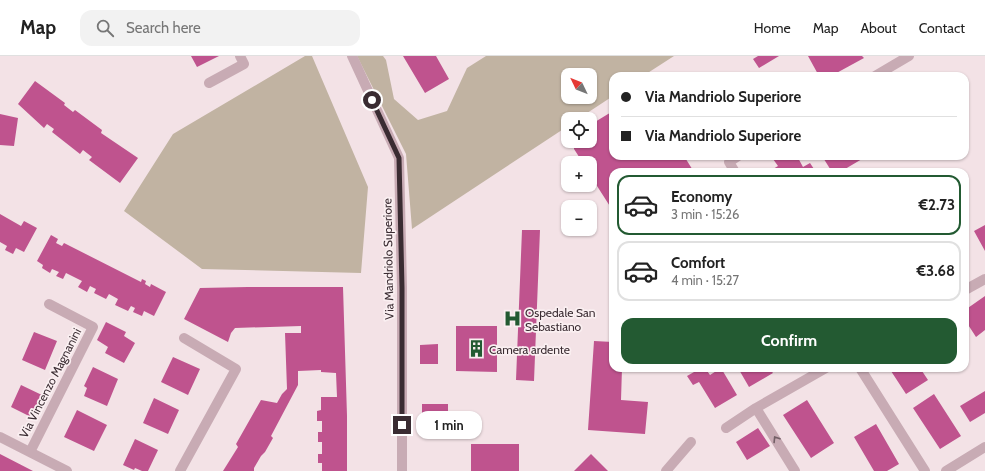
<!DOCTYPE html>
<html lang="en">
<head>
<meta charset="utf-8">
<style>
  :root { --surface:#fff; --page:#f2f2f2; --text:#222; --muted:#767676; --line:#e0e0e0; --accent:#235a32 }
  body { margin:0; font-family:Cabin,sans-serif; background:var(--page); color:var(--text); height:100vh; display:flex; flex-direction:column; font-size:15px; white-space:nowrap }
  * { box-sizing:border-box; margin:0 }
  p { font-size:13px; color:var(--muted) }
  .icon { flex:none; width:22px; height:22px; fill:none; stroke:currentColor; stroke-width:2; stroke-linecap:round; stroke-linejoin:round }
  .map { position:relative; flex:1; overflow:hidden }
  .sheet { position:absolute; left:609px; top:112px; width:360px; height:204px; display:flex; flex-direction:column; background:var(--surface); border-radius:12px; box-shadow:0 1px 3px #0004 }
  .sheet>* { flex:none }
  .top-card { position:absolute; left:609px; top:16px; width:360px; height:88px; border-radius:12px; box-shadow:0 1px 3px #0004; display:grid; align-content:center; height:88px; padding:0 12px; background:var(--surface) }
  .needle { width:26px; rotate:313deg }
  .tools { position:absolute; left:561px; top:12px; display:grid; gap:8px }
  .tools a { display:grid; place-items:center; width:36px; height:36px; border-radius:8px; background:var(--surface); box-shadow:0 1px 3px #0004; font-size:20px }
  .end { position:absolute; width:18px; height:18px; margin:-9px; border:5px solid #3a2c32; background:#fff; box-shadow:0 0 0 2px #fff }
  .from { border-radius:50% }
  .bubble { position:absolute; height:28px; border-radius:12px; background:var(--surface); box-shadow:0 1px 3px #0004; font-size:13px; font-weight:700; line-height:28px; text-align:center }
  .top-card b { display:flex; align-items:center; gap:14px; height:38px; font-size:15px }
  .top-card b+b { border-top:1px solid var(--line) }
  .top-card i { width:10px; height:10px; background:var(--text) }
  ul { padding:7px 0 0; list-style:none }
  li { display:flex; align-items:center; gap:12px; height:60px; margin:0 8px 6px; padding:0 4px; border:2px solid var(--line); border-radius:12px }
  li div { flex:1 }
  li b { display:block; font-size:15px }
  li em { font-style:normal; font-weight:700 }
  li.on { border-color:var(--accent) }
  li>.icon { width:36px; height:36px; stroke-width:1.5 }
  .cta { display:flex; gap:8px; margin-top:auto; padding:8px 12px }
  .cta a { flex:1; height:46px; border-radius:12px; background:var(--accent); color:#fff; font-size:16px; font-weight:700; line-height:46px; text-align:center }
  header { display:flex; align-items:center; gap:24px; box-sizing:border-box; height:56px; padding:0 20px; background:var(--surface); border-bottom:1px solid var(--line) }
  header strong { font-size:19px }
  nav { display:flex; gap:22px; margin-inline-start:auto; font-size:14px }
  .search { width:280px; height:36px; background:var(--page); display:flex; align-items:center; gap:10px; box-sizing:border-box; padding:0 14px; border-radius:12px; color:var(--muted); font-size:15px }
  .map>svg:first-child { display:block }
  .green { fill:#c1b3a2; fill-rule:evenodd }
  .building { fill:#bf538e }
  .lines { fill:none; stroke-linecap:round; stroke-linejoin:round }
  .minor { stroke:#c8abb4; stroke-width:10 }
  .oneway { stroke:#735f66 }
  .route { stroke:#3a2c32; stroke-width:5 }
  .labels { text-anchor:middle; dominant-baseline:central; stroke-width:3.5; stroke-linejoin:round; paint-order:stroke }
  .street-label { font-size:12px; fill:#3a2c32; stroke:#faeff1 }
  .poi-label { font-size:12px; fill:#3a2c32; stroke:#faeff1; text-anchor:start }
</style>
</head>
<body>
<header>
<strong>Map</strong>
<div class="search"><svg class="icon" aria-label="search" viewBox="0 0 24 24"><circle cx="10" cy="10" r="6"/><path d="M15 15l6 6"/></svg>Search here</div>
<nav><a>Home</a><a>Map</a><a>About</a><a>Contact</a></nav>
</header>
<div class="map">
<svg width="985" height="415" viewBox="0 0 985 415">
  <rect width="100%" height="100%" fill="#f3e2e6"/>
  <path class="green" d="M305 0H312L368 131 361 217 202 213 124 155 173 78Z
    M357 0H383L386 4 394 43 418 64 447 55 467 12 486 0H674L643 20H613V40L578 63H568V70L412 173 406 98ZM568 19H590V41H568Z"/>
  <path class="building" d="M191 0H219L197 11Z
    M403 0H436L449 23 425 37Z
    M758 0H779L759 12 753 3Z
    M808 0H862L864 2 831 20H819Z
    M35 25 65 47 64 49 73 56 75 54 102 74 101 77 138 102 120 127 89 104 92 101 83 94 80 98 52 76 54 73 47 68 44 72 18 48Z
    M613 55V100H684L694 116H613V155L590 119V107H583L574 93V85H590V69Z
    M0 58 18 62 14 90 0 89Z
    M778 100H797L803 111 810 107 816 116H768L778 110 773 103Z
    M822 100H860L862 103 840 116H832Z
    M0 158 21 170 24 165 37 172 24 196 16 192 13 198 5 194 7 190 0 186Z
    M985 169V195L974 175Z
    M522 174H540L534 325 516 324Z
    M51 179 58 183 56 187 62 190 64 187 141 226 142 223 146 225 145 228 150 231 151 228 166 236 154 260 144 255 142 260 133 256 135 252 131 250 128 255 115 249 118 243 109 238 106 243 94 237 96 233 90 230 87 236 78 231 82 225 66 217 63 223 56 220 59 216 52 213 50 217 42 212 43 209 37 205Z
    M248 231H343L347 360V415H322V407H318V398H322V386H318V376H322V365H317V355L321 354V341H337L336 317 321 316V314L298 315V329L271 380 273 382 265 396 261 400 254 412V415H223L238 391 236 388 261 344 277 347 282 338 287 333 285 277H301V270L235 272 231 277 228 286 184 263 200 232Z
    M985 240V274L976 281 965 264V254Z
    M106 266 126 276 124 280 135 287 124 307 105 297 108 291 97 284Z
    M456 270H497V316L456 315Z
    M34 276 57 285 45 314 22 304Z
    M594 285 613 286V312H622L621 344 648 346 645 378 588 374Z
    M438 288V308H420V289Z
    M173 301 200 313 188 339 161 326Z
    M93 311 118 323 107 350 84 340 87 332 84 330Z
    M701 312H705L710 319 721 312 737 339 715 352 699 326 693 329 687 320Z
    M738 312H769L773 317 749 331Z
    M889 312H920L928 324 906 338Z
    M21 329 44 340 33 362 11 351Z
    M985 335V357L970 366 960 350Z
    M934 338 961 380 940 393 913 352Z
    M154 342 179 354 168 378 143 367Z
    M807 344 834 387 811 402 783 359Z
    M422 348H448V375H422Z
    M77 354 107 369 94 395 64 381Z
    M876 368 899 408 887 415H874L854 381Z
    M758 372 770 390 747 404 736 386Z
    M135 383 158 394 148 415H142L135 412 134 414 123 409Z
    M471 388H519V415H471Z
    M0 398 33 415H0Z
    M591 398 608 415H574Z"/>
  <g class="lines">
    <path class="minor" d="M352 0 399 102 402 232V415
      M875 20 909 0
      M209 27 244 8 240 0
      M735 116 729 106 738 100
      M965 234 985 223
      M860 312 925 415
      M756 352 795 415
      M726 372 756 352 826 312
      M0 381 67 415
      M30 396 93 271 49 248
      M180 415 236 313 184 282
      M666 415 691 386
      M946 415 985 391"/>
  </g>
  <defs><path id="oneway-chevron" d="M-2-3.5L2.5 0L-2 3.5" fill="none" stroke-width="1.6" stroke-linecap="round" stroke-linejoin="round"/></defs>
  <use class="oneway" href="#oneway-chevron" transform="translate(776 383) rotate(-122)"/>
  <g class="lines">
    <path class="route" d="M372 44 399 102 402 232V369"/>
  </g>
  <defs>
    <symbol id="hospital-bare" viewBox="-9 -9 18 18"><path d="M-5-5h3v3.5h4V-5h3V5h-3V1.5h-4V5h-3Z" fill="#235a32" stroke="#faeff1" stroke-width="2.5" paint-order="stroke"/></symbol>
    <symbol id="building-bare" viewBox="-9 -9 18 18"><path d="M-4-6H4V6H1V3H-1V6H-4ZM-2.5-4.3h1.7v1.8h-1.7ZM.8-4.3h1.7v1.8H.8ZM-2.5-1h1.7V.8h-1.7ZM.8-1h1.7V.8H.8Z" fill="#235a32" stroke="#faeff1" stroke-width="2.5" paint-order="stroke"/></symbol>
  </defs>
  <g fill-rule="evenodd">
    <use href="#hospital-bare" x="500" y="250" width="25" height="25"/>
    <use href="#building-bare" x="464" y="280" width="25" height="25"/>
  </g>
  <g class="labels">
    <g class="street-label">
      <text transform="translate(388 203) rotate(-91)">Via Mandriolo Superiore</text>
      <text transform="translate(50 327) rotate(-63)">Via Vincenzo Magnanini</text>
    </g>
    <g class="poi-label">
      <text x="525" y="256">Ospedale San<tspan x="525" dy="14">Sebastiano</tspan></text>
      <text x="489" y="293">Camera ardente</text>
    </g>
  </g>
</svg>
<div class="tools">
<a><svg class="needle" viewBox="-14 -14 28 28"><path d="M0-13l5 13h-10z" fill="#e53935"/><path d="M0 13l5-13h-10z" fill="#767676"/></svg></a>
<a><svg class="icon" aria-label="locate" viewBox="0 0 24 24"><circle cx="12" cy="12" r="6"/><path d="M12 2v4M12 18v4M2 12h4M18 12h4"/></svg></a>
<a>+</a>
<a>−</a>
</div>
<i class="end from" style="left:372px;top:44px"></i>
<i class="end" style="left:402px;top:369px"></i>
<div class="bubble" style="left:416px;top:355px;width:66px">1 min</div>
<div class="top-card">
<b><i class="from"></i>Via Mandriolo Superiore</b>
<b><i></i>Via Mandriolo Superiore</b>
</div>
<section class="sheet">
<ul>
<li class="on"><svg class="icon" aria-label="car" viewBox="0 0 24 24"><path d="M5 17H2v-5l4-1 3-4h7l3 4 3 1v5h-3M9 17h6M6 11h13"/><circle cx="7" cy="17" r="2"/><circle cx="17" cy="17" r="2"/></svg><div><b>Economy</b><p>3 min · 15:26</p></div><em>€2.73</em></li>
<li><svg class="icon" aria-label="car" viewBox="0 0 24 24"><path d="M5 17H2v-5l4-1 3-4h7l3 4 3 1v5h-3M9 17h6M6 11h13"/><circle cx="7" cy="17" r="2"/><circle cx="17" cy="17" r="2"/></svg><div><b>Comfort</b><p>4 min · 15:27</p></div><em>€3.68</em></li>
</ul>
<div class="cta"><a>Confirm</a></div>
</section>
</div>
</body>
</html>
